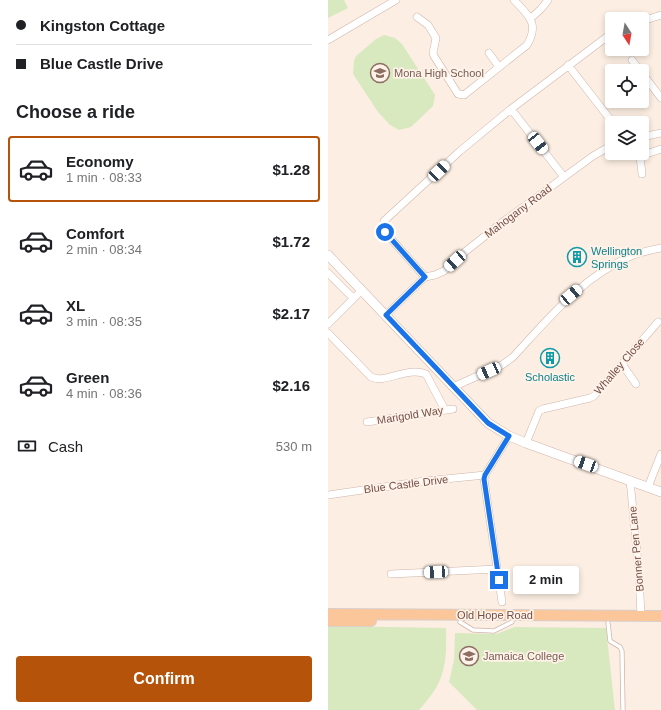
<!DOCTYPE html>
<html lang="en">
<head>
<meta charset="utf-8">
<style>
  :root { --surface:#fff; --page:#f2f2f2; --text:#202124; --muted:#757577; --line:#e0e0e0; --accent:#b45309 }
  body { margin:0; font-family:Arial,sans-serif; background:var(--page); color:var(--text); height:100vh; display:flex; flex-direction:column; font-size:15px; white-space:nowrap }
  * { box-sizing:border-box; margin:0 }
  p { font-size:13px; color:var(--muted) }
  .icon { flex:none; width:22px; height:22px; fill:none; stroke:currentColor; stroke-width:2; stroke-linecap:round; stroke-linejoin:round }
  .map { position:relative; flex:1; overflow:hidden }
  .panel { display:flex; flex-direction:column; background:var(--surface); width:328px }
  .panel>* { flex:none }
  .guide { display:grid; align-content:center; height:88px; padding:0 16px; background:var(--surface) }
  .needle { width:26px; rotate:169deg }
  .buttons { position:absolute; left:277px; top:12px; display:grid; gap:8px }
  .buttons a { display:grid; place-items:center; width:44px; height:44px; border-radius:4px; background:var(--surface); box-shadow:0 2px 6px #0003; font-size:20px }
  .end { position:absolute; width:18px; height:18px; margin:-9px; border:5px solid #1a73e8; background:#fff; box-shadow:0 0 0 2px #fff }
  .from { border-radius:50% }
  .bubble { position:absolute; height:28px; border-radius:4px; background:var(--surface); box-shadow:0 2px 6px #0003; font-size:13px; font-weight:800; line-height:28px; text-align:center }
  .car { position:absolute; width:12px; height:24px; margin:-12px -6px; border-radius:5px; box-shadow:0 0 3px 1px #0007; background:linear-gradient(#fff 24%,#345 0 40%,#fff 0 76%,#345 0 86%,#fff 0) }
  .guide b { display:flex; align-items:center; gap:14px; height:38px; font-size:15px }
  .guide b+b { border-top:1px solid var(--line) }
  .guide i { width:10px; height:10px; background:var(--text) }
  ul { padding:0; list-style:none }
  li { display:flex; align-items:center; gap:12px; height:66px; margin:0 8px 6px; padding:0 8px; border:2px solid transparent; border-radius:4px }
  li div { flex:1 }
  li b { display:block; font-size:15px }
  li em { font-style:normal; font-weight:800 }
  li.selected { border-color:var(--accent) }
  li>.icon { width:36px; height:36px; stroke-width:1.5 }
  h2 { padding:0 16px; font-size:18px; line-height:48px }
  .pay { display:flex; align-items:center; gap:10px; height:44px; padding:0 16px; font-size:15px }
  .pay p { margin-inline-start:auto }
  .cta { display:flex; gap:8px; margin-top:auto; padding:8px 16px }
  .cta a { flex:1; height:46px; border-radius:4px; background:var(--accent); color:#fff; font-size:16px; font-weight:800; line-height:46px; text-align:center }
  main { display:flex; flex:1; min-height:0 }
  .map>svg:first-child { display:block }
  .green { fill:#d8e9c0 }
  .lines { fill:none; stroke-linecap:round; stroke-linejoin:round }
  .lane-casing { stroke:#cfb5ac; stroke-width:5 }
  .street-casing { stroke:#cfb5ac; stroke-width:8 }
  .secondary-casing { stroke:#d2b4a9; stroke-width:10 }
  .primary-casing { stroke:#d8cecc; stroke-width:12 }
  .lane { stroke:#fff; stroke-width:3.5 }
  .street { stroke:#fff; stroke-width:7 }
  .secondary { stroke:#fff; stroke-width:9 }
  .primary { stroke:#fbc79a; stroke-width:10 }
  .route { stroke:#1a73e8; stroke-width:5 }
  .labels { text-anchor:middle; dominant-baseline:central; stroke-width:3.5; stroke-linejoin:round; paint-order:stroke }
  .education-label { font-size:11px; fill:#785e54; stroke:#fff2e8; text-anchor:start }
  .street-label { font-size:11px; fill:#745148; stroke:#fff2e8 }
  .culture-label { font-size:11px; fill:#0d838f; stroke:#fff2e8; text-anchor:start }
</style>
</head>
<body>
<main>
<section class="panel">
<div class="guide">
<b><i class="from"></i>Kingston Cottage</b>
<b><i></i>Blue Castle Drive</b>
</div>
<h2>Choose a ride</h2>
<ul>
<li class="selected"><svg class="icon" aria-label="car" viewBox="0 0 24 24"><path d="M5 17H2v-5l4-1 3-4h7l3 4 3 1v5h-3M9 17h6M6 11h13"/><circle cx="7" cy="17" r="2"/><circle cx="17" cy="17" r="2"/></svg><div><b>Economy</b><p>1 min · 08:33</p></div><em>$1.28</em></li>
<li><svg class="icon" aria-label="car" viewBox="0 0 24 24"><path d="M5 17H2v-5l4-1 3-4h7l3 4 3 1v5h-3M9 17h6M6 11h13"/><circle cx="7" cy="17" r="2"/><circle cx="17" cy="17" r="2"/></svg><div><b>Comfort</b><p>2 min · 08:34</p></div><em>$1.72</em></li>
<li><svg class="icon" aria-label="car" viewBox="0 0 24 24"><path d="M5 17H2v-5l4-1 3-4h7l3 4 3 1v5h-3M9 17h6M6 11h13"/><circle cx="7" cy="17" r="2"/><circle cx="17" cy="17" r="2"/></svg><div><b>XL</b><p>3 min · 08:35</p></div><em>$2.17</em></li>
<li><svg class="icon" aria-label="car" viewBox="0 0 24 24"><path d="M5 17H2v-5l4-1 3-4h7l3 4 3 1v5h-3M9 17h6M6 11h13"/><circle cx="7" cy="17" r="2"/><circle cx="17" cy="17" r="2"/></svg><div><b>Green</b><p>4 min · 08:36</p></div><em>$2.16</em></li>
</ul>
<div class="pay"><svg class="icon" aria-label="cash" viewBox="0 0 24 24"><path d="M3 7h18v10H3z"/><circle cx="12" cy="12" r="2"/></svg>Cash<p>530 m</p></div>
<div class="cta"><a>Confirm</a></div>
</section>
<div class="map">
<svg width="333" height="710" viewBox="0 0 333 710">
  <rect width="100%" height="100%" fill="#fceee2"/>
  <path class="green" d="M0 0H16L20 8 0 18Z
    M56 35 67 38 74 44 107 95 105 106 83 127 71 130 62 125 50 112 25 74 26 61 28 56 48 39Z
    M0 626 118 628C119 665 117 682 91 710H0Z
    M187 627 278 628 287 710H149L121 682 126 660 127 633 168 634Z"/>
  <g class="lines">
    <defs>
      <path id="lane" d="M132 622 145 630 166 631 184 622
        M280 623 282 641 292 647 294 651 295 710"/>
      <path id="street" d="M89 17 100 25 108 38 105 53 106 56 130 94 136 95 199 45C212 23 200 15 186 0
        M203 18 213 9 220 0
        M314 21 333 15
        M0 40 68 0
        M161 53 171 67
        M304 60 312 71
        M240 65 285 123
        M314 73 333 98
        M183 109 236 177
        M314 137 333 133
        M309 153 312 156 314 174
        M312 156 333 149
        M0 273 25 298
        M97 277 57 232 55 227 56 221 132 151 183 109 284 33
        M97 277 107 275 116 271 138 251 176 221 265 156 284 145
        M58 315 97 277
        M0 324 34 290
        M0 333 43 377C57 384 79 366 98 374L117 410
        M294 364 308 384
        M125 387 174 365 185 357C221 318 254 277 303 256 313 252 323 250 333 248
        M39 422 125 409
        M198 443 211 411 215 409 262 398 266 396 330 322
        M302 480 311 573 313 617
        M320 487 333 454
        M0 495 97 481 157 475
        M63 574 169 569
        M174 602 156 479 157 475 181 436"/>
      <path id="secondary" d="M0 255 160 423 181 436 198 443 333 492"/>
      <path id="primary" d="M0 614 333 616
        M0 621H43"/>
    </defs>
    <use href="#lane" class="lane-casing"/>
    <use href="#street" class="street-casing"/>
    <use href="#secondary" class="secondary-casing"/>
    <use href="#primary" class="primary-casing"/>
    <use href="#lane" class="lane"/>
    <use href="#street" class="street"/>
    <use href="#secondary" class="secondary"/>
    <use href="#primary" class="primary"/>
  </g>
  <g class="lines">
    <path class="route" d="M57 232 97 277 58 315 160 423 181 436 157 475 156 479 171 580"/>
  </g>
  <defs>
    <symbol id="school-ring" viewBox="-11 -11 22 22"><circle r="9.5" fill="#fff2e8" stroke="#8d6e63" stroke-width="1.5"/><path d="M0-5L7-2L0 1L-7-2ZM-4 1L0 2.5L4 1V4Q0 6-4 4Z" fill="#8d6e63"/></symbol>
    <symbol id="building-ring" viewBox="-11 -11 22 22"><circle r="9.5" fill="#fff2e8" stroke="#0f9aa8" stroke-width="1.5"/><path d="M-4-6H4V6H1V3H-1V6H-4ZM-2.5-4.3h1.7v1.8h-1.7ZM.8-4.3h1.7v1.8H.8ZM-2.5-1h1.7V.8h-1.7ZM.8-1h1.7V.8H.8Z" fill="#0f9aa8"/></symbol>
  </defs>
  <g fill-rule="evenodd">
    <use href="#school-ring" x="41" y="62" width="22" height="22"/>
    <use href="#building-ring" x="238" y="246" width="22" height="22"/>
    <use href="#building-ring" x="211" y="347" width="22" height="22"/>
    <use href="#school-ring" x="130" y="645" width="22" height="22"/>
  </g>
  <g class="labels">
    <g class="education-label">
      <text x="66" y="73">Mona High School</text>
      <text x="155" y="656">Jamaica College</text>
    </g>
    <g class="street-label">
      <text transform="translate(190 211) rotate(-37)">Mahogany Road</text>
      <text transform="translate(291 366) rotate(-49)">Whalley Close</text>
      <text transform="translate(82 415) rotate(-9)">Marigold Way</text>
      <text transform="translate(78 484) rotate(-7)">Blue Castle Drive</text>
      <text transform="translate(308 549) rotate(-95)">Bonner Pen Lane</text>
      <text x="167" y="615">Old Hope Road</text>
    </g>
    <g class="culture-label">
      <text x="263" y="251">Wellington<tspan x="263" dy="13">Springs</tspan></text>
      <text x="222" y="377" text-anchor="middle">Scholastic</text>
    </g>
  </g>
</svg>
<div class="buttons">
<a><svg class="needle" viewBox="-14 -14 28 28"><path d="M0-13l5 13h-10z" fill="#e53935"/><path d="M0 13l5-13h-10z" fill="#757577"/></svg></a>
<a><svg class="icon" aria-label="locate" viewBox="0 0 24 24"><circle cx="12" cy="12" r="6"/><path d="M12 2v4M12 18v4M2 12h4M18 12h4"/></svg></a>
<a><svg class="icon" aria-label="layers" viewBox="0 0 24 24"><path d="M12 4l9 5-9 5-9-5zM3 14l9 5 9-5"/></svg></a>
</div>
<i class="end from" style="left:57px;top:232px"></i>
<i class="end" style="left:171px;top:580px"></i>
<div class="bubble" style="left:185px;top:566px;width:66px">2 min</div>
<i class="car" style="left:210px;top:143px;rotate:142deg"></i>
<i class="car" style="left:111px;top:171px;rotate:46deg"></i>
<i class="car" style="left:127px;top:261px;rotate:228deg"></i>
<i class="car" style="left:243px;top:295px;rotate:50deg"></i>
<i class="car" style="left:161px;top:371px;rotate:246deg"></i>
<i class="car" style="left:258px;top:464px;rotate:290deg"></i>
<i class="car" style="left:108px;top:572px;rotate:267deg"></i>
</div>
</main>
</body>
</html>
